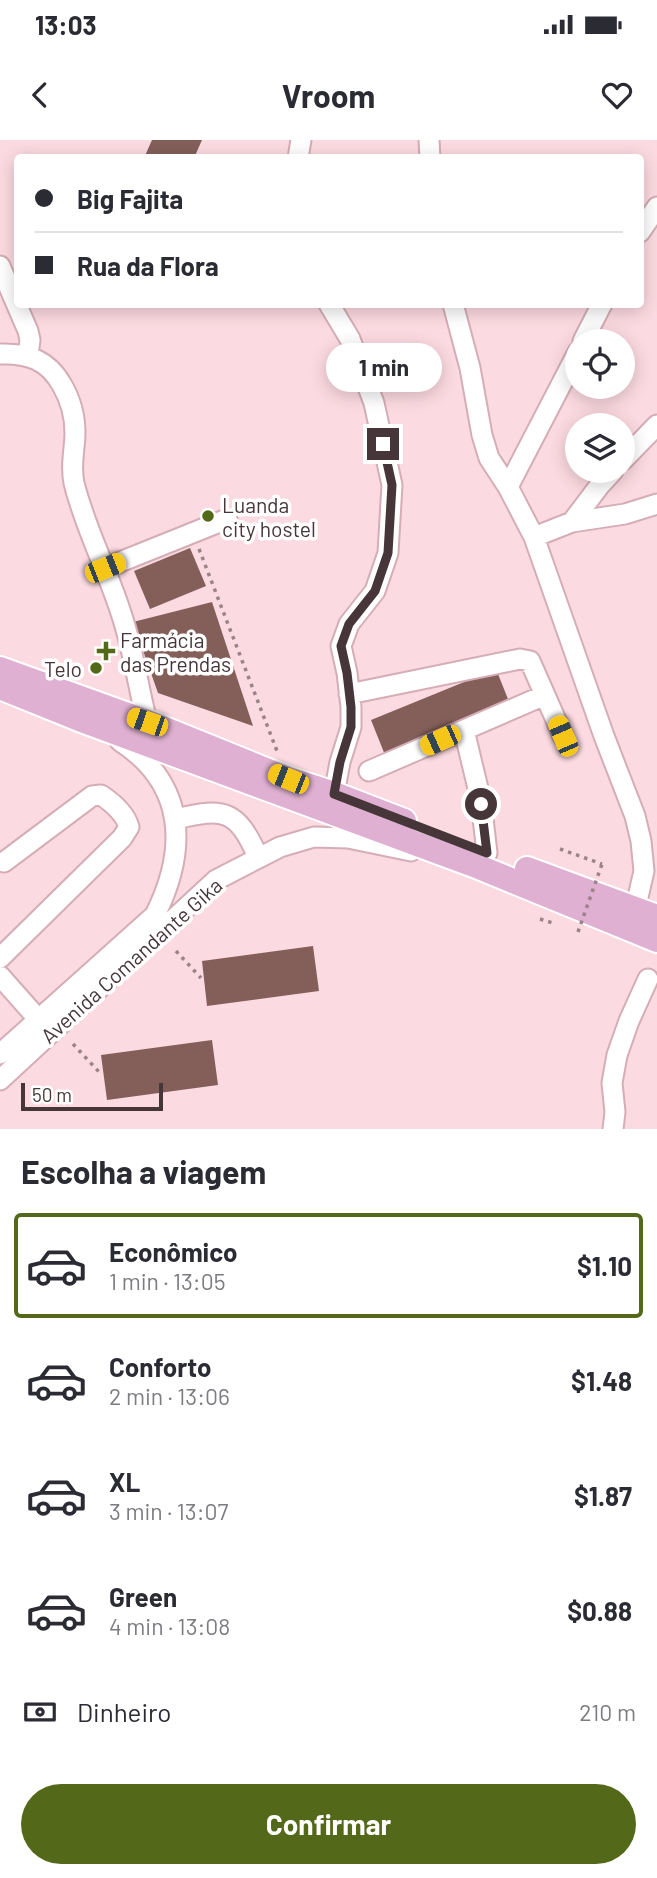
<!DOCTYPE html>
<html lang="pt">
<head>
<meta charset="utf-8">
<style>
  :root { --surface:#fff; --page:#f7f7f7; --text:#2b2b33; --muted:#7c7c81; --line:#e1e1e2; --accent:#536919 }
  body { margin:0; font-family:Barlow,sans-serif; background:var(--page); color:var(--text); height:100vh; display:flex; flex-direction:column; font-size:26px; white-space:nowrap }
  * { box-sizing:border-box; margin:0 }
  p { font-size:23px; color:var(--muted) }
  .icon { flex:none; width:38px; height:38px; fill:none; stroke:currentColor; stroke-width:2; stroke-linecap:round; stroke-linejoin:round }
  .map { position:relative; height:989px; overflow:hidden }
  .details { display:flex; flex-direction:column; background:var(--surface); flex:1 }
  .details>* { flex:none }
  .hud { position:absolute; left:14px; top:14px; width:630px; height:154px; border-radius:7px; box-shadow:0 4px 18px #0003; display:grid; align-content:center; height:154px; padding:0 21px; background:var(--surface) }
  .controls { position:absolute; left:565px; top:189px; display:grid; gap:14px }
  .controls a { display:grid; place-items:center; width:70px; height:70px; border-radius:50%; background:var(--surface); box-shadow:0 4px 18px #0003; font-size:35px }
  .scale { position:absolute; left:21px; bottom:18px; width:142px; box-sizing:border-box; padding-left:7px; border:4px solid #463639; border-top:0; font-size:19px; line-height:24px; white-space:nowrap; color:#463639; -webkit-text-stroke:5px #fff; paint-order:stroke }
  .end { position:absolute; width:32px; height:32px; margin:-16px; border:9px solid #463639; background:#fff; box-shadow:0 0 0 4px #fff }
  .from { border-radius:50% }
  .bubble { position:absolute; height:49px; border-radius:24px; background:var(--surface); box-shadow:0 4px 18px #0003; font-size:23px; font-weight:700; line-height:49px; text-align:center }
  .car { position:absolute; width:21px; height:42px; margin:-21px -10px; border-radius:9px; box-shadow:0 0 5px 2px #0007; background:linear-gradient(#f5c518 24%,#345 0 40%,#f5c518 0 76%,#345 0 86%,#f5c518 0) }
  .hud b { display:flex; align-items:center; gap:24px; height:66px; font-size:26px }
  .hud b+b { border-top:2px solid var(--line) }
  .hud i { width:18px; height:18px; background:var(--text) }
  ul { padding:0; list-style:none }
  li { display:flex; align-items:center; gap:21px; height:105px; margin:0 14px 10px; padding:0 7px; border:4px solid transparent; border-radius:7px }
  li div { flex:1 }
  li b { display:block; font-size:26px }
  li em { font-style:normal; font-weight:700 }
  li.selected { border-color:var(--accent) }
  li>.icon { width:63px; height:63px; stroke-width:1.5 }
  h2 { padding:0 21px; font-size:32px; line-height:84px }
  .pay { display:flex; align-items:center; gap:18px; height:77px; padding:0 21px; font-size:26px }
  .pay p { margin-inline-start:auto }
  .button { display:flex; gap:14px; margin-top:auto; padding:14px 21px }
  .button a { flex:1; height:80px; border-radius:42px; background:var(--accent); color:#fff; font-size:28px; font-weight:700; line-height:80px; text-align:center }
  .status { display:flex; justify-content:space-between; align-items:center; height:49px; padding:0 35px; background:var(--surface); direction:ltr }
  .status svg { height:19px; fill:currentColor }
  header { display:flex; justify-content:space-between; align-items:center; height:91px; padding:0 21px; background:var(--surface); font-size:32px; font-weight:700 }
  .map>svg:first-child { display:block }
  .building { fill:#845f5a }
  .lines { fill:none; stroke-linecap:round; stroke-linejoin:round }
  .minor-casing { stroke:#d5adb6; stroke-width:23 }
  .major-casing { stroke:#fff; stroke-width:28 }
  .path { stroke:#9b8388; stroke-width:3.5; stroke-dasharray:3.5 5; stroke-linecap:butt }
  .minor { stroke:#fff; stroke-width:19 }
  .major { stroke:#dfb0d1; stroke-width:24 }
  .path-bridge { stroke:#9b8388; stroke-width:3.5; stroke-dasharray:3.5 5; stroke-linecap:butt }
  .route { stroke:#463639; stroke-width:9 }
  .poi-dot { fill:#536919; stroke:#fff; stroke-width:2.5 }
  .labels { text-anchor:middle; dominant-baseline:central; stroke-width:7; stroke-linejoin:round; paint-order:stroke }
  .poi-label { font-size:21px; fill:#463639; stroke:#fff; text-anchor:start }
  .street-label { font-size:21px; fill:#463639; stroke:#fff }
</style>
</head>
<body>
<div class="status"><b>13:03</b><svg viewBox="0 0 49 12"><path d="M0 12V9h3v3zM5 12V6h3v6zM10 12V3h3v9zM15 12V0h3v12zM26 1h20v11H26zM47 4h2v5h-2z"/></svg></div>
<header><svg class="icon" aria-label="back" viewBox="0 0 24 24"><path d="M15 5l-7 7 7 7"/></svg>Vroom<svg class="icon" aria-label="heart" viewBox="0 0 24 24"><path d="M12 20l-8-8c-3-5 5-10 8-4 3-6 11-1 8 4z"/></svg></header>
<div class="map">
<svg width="657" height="989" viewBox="0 0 657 989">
  <rect width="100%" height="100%" fill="#fcdae1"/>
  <path class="building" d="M152 0H202L194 18H144Z
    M190 408 206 446 150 469 134 431Z
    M212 462 253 586 158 553 133 482Z
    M496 529 512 569 387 620 371 580Z
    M313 806 319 851 207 866 202 821Z
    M212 900 218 945 107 960 101 915Z"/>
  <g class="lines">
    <defs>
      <path id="minor" d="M429 0 430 18
        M298 18 301 0
        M640 92 657 67
        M0 126 28 191 30 200 28 215
        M329 164 350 199 374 263 392 345 388 413 375 451 349 484 341 506 347 533 351 567V587L340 622 334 654
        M453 164 470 228 482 295 489 318 508 347 534 397 604 596 635 676 641 701 644 731 635 770
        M583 201 602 164
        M0 214C28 213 48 220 62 245 73 264 77 285 74 307 73 321 71 328 74 343 85 388 107 429 121 473 133 508 138 546 147 582
        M623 320 657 285
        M508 347 578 212
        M572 382 600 345 613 331
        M534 397 572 382 625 374 657 364
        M105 428 227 379
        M349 554 520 519 530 521 563 596
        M464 590 481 661 487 713
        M369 631 545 555
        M176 679C225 667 237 670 258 717
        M0 818 122 698 129 687C125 673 113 663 101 655L92 656 4 722
        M0 836 39 880
        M0 914 155 775C188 709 186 644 120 601
        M0 940 216 740 280 707 314 697 348 698 411 711
        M613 989 615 972 612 943 617 915 629 881 648 839"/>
      <path id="major" d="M0 529 147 582 288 639 334 654 404 681
        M0 547 79 579 474 725 657 800
        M527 729 657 777"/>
    </defs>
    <use href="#minor" class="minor-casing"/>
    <use href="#major" class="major-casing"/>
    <path class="path" d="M199 409 277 611
      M560 709 602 724
      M540 779 556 784
      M176 811 201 838
      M73 904 101 934"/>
    <use href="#minor" class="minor"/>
    <use href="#major" class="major"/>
    <path class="path-bridge" d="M578 792 602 724"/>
  </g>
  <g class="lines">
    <path class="route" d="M383 304 392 345 388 413 375 451 349 484 341 506 347 533 351 567V587L340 622 334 654 487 713 481 664"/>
  </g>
  <g class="poi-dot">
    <circle cx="208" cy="376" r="7"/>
    <path d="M102.5 500.5h7v7h7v7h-7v7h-7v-7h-7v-7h7z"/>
    <circle cx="96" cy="528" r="7"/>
  </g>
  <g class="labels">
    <g class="poi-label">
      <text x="222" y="364">Luanda<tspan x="222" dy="24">city hostel</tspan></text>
      <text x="120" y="499">Farmácia<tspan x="120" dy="24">das Prendas</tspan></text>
      <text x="82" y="528" text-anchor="end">Telo</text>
    </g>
    <g class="street-label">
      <text transform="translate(131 820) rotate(-42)">Avenida Comandante Gika</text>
    </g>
  </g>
</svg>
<div class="controls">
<a><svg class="icon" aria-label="locate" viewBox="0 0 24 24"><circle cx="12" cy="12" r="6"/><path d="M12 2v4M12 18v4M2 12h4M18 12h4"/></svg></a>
<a><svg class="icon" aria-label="layers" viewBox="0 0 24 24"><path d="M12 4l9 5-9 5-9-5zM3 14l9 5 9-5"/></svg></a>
</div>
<div class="scale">50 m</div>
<i class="end from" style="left:481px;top:664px"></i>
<i class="end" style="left:383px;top:304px"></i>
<div class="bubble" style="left:326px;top:203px;width:116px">1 min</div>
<i class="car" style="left:105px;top:428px;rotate:68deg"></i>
<i class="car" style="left:147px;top:582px;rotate:289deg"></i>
<i class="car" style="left:563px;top:596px;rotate:337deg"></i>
<i class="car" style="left:440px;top:600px;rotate:246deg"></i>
<i class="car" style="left:288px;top:639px;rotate:292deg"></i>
<div class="hud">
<b><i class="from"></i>Big Fajita</b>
<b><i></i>Rua da Flora</b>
</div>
</div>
<section class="details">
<h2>Escolha a viagem</h2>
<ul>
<li class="selected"><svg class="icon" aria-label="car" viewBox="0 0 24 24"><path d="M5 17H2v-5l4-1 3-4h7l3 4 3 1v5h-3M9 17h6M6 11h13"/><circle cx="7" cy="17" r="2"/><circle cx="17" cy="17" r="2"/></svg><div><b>Econômico</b><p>1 min · 13:05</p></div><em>$1.10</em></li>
<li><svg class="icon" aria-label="car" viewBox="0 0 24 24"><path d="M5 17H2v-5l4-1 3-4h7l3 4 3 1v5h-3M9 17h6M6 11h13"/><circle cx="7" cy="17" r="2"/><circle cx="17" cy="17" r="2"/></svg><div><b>Conforto</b><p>2 min · 13:06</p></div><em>$1.48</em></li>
<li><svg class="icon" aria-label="car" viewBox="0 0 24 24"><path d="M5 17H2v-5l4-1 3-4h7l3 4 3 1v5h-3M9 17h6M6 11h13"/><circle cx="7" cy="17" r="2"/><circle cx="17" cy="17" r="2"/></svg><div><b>XL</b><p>3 min · 13:07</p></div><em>$1.87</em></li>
<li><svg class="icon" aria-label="car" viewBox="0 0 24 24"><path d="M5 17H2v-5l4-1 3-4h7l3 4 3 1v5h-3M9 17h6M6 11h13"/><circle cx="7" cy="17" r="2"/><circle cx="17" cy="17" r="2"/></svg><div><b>Green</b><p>4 min · 13:08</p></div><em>$0.88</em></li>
</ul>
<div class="pay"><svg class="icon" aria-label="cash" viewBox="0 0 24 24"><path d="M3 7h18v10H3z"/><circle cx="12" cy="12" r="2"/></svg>Dinheiro<p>210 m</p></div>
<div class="button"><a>Confirmar</a></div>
</section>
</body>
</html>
